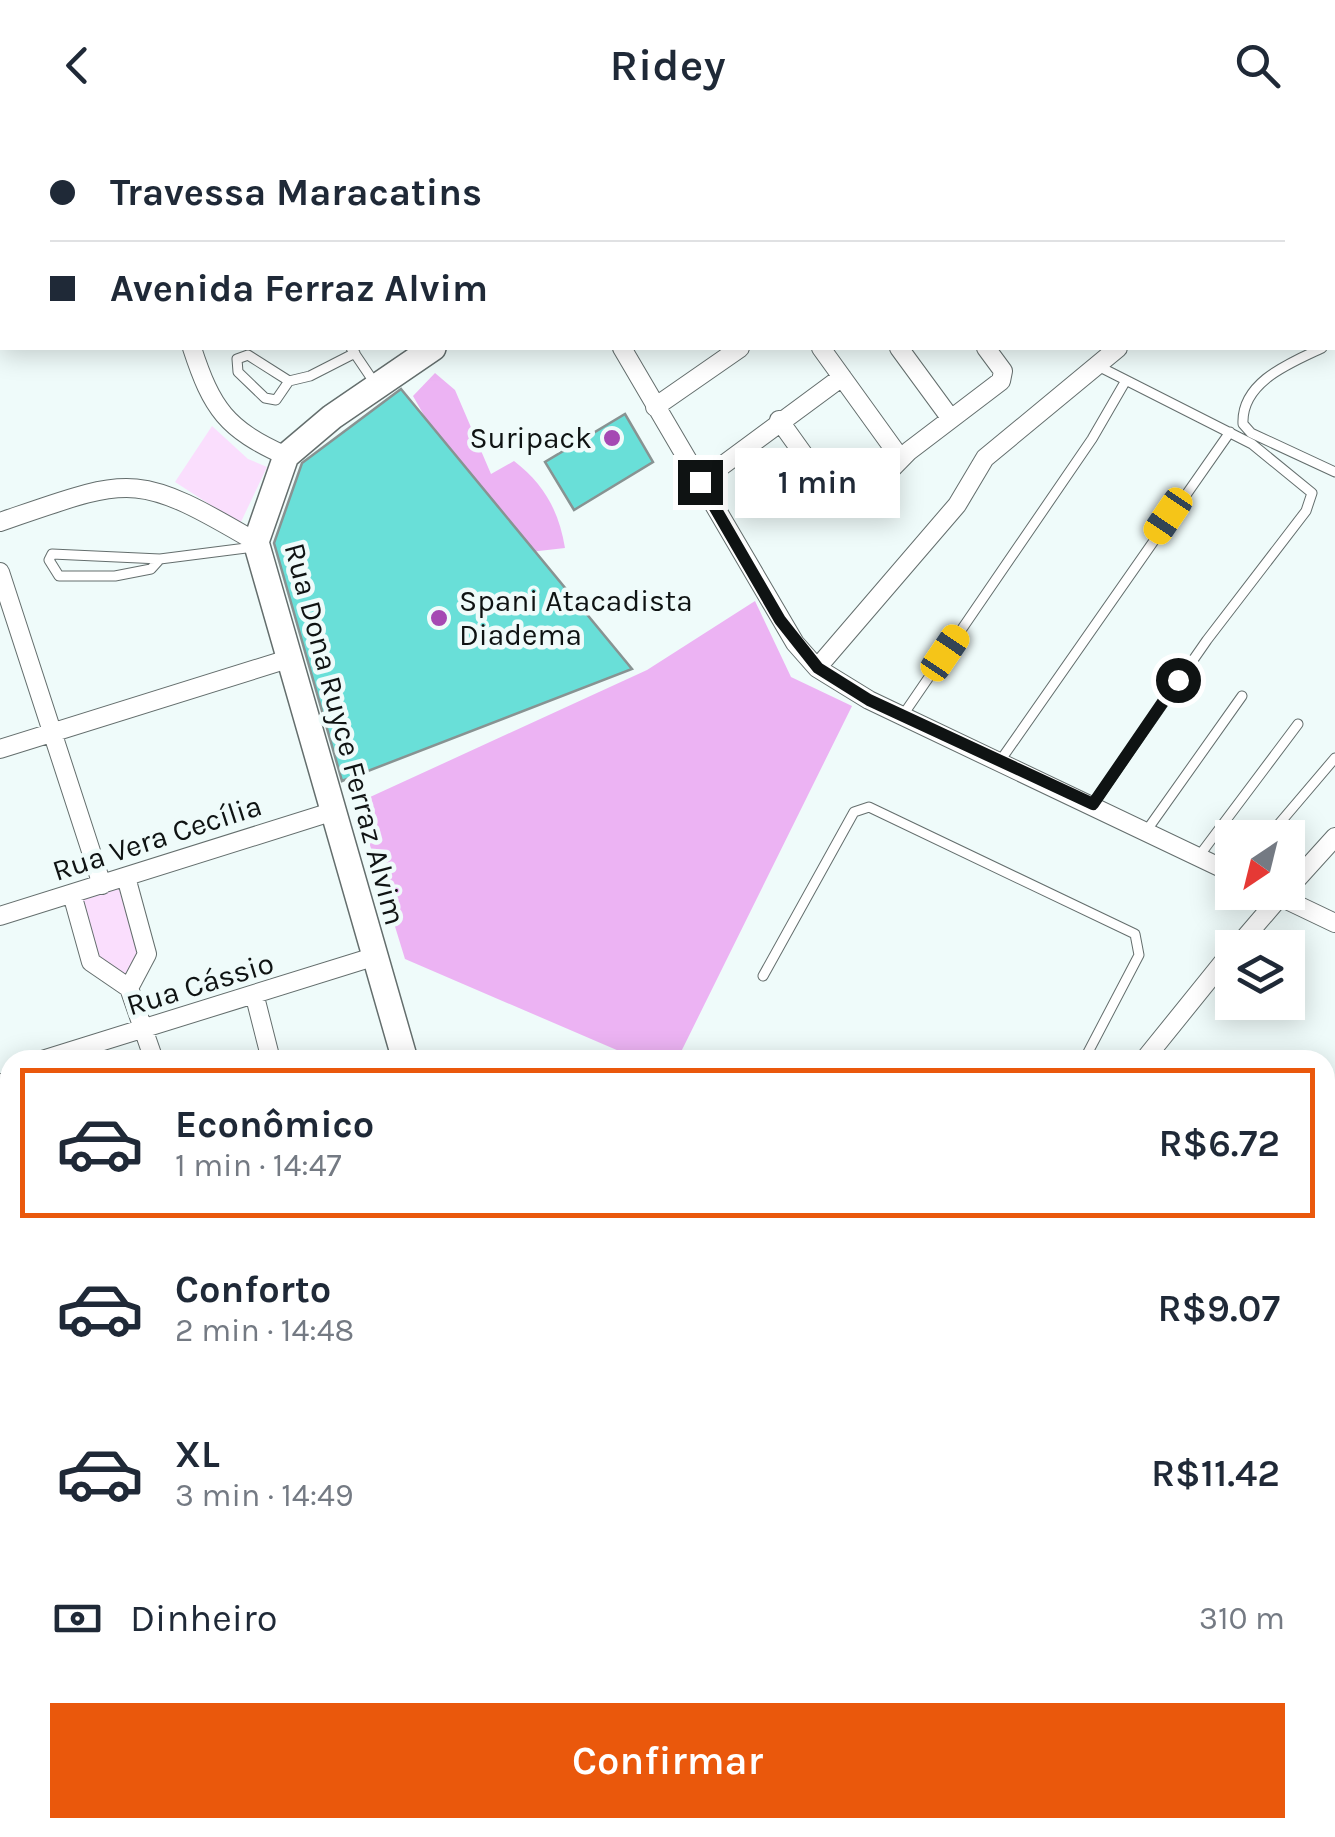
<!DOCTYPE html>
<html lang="pt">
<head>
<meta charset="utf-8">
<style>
  :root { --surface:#fff; --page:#f2f2f3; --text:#1f2937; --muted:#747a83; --line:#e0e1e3; --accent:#ea580c }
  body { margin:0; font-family:Karla,sans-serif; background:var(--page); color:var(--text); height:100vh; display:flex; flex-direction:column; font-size:38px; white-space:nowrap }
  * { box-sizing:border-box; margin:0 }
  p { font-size:32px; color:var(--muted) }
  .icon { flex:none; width:55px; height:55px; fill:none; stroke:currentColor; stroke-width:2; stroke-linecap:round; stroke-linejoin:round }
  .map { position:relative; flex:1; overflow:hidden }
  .sheet { position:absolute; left:0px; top:920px; width:1335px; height:788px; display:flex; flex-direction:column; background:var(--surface); border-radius:30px 30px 0 0; box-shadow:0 5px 25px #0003 }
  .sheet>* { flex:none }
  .hud { position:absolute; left:0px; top:0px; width:1335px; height:220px; box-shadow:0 5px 25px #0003; display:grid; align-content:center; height:220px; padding:0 50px; background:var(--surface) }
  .needle { width:65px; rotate:215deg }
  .buttons { position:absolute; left:1215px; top:690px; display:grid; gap:20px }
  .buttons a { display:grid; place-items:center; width:90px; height:90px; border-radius:0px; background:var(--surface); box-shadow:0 5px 25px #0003; font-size:50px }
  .end { position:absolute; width:45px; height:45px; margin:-22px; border:12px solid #0f1313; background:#fff; box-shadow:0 0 0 5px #fff }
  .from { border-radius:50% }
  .bubble { position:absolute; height:70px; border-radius:0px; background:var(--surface); box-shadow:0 5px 25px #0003; font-size:32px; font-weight:600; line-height:70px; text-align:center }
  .car { position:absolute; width:30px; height:60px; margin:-30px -15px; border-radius:12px; box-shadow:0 0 8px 2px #0007; background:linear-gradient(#f5c518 24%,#345 0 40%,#f5c518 0 76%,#345 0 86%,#f5c518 0) }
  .hud b { display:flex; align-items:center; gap:35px; height:95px; font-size:38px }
  .hud b+b { border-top:2px solid var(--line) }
  .hud i { width:25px; height:25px; background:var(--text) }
  ul { padding:18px 0 0; list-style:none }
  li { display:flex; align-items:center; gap:30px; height:150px; margin:0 20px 15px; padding:0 30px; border:5px solid transparent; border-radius:0px }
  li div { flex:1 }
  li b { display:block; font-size:38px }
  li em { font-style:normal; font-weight:600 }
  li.on { border-color:var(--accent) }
  li>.icon { width:90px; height:90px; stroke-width:1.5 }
  .pay { display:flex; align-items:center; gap:25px; height:110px; padding:0 50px; font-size:38px }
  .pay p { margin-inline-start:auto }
  .button { display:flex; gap:20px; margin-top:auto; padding:20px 50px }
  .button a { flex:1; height:115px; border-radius:0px; background:var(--accent); color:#fff; font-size:40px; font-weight:600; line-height:115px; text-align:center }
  header { display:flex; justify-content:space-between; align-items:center; height:130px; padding:0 50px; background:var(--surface); font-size:45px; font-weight:600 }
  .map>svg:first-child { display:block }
  .green { fill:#fadefd }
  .forest { fill:#ecb3f3 }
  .building { fill:#69dfd8; stroke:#889392; stroke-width:2.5 }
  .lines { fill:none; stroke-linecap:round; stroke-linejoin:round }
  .lane-casing { stroke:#646e6d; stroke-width:11 }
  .street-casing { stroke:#646e6d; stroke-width:20 }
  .secondary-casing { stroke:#646e6d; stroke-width:28 }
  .lane { stroke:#fff; stroke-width:9 }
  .street { stroke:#fff; stroke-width:18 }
  .secondary { stroke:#fff; stroke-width:25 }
  .route { stroke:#0f1313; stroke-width:12 }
  .poi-dot { fill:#a549b3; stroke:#effbfa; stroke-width:4 }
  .labels { text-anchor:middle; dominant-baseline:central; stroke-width:9; stroke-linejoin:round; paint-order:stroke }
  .poi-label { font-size:30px; fill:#0f1313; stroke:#effbfa; text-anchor:end }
  .street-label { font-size:30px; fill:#0f1313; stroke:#effbfa }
</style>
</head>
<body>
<header><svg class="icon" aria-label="back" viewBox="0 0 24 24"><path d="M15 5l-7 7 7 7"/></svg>Ridey<svg class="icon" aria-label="search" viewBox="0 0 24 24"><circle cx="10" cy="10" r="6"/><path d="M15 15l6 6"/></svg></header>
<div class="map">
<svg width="1335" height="1707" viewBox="0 0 1335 1707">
  <rect width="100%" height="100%" fill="#effbfa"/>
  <path class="green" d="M212 296 248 329 267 337 240 394 175 352Z
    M126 747 147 824 129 858 99 841 72 764Z"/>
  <path class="forest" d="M435 243 455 260 491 344 514 331C544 354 559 381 565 418L503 425 413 266Z
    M755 471 791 547 852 576 677 930H640L405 829 357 673 647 540Z"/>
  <path class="building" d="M401 259 632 539 342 651 274 413 302 333Z
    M625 284 653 332 574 380 545 332Z"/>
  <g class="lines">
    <defs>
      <path id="lane" d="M1332 212 1335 211
        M351 218 376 255
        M1322 218C1290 233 1241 252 1243 294L1251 303 1335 342
        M289 251 276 270 265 268 238 242 237 229 248 225 289 251 310 246 355 223
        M160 429 151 439 115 446H59L49 430 52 424 160 429 254 417
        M903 585 1092 309 1125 252
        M1000 631 1230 302
        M1093 674 1207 510 1306 381 1312 363 1252 314 1100 237
        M1147 700 1242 566
        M1267 708 1335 628
        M1199 726 1298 594
        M763 846 854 682 869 677 1135 804 1139 825 1084 930
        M1153 921 1172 930
        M394 1698 397 1707"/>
      <path id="street" d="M124 0 125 2
        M499 0 500 2
        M626 0 627 2
        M1326 2 1330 0
        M1332 71 1335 72
        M1332 122 1335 123
        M0 164 2 163
        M192 218C212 279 226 299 286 326
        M622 218 795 513 817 538 869 570 1232 743
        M821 218 901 329
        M899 218 951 289
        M655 277 740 218
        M779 290 837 371 848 376 857 374 909 321 1001 251 1003 241 986 218
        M700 352 842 247
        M0 392C131 347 134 340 256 412
        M0 442 102 755
        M817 538 957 375 985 328 1118 218
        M0 619 288 529
        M126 747 147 824 129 858
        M1288 759 1335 707
        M1272 763 1335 793
        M72 764 91 832 129 858
        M0 786 331 682
        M1236 818 1284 762
        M129 858 154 930
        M255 867 271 930
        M42 930 373 827
        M1144 930 1232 821
        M0 953 10 990
        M1325 1162 1335 1141
        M0 1253 10 1251
        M0 1582 10 1579
        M1325 1596 1335 1601
        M0 1699 6 1707
        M135 1707 147 1698
        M762 1707 767 1698
        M1061 1707 1066 1698"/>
      <path id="secondary" d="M734 2 737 0
        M405 930 256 412 286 326 332 287 433 218
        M623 1698 643 1707
        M355 1707 366 1698
        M1328 1707 1335 1691"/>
    </defs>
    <use href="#lane" class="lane-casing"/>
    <use href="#street" class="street-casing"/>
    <use href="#secondary" class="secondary-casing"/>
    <use href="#lane" class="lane"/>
    <use href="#street" class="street"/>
    <use href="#secondary" class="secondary"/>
  </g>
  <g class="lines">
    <path class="route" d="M700 352 780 490 818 538 869 570 1093 674 1178 550"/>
  </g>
  <g class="poi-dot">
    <circle cx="612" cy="308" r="10"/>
    <circle cx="439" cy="488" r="10"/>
  </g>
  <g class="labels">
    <g class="poi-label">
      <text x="592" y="308">Suripack</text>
      <text x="459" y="471" text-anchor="start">Spani Atacadista<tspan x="459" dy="34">Diadema</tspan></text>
    </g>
    <g class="street-label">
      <text transform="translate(345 604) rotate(75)">Rua Dona Ruyce Ferraz Alvim</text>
      <text transform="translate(157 708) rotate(-18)">Rua Vera Cecília</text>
      <text transform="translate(200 854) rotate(-17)">Rua Cássio</text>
    </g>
  </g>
</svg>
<div class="buttons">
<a><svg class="needle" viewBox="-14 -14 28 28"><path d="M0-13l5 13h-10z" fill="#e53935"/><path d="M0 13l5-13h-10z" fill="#747a83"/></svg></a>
<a><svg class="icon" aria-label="layers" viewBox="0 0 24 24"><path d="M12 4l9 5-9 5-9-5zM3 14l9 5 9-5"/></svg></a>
</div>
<i class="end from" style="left:1178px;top:550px"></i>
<i class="end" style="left:700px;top:352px"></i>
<div class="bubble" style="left:735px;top:318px;width:165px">1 min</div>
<i class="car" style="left:1168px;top:386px;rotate:214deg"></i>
<i class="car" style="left:945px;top:523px;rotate:34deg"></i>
<div class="hud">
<b><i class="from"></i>Travessa Maracatins</b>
<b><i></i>Avenida Ferraz Alvim</b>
</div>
<section class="sheet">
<ul>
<li class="on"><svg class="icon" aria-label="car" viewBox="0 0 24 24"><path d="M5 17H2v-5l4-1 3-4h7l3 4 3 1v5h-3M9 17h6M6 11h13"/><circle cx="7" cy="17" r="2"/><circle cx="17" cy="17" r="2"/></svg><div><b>Econômico</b><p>1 min · 14:47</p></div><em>R$6.72</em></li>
<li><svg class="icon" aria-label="car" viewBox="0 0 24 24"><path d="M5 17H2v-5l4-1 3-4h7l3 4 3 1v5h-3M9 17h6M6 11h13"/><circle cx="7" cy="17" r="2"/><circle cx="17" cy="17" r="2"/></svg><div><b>Conforto</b><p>2 min · 14:48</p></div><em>R$9.07</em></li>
<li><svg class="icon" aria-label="car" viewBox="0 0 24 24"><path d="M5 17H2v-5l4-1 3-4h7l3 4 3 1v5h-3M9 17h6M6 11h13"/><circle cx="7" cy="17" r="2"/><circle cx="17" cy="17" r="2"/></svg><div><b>XL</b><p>3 min · 14:49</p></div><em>R$11.42</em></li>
</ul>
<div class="pay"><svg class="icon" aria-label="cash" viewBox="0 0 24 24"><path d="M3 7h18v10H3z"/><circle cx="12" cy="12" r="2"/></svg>Dinheiro<p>310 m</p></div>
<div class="button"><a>Confirmar</a></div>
</section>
</div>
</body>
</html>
